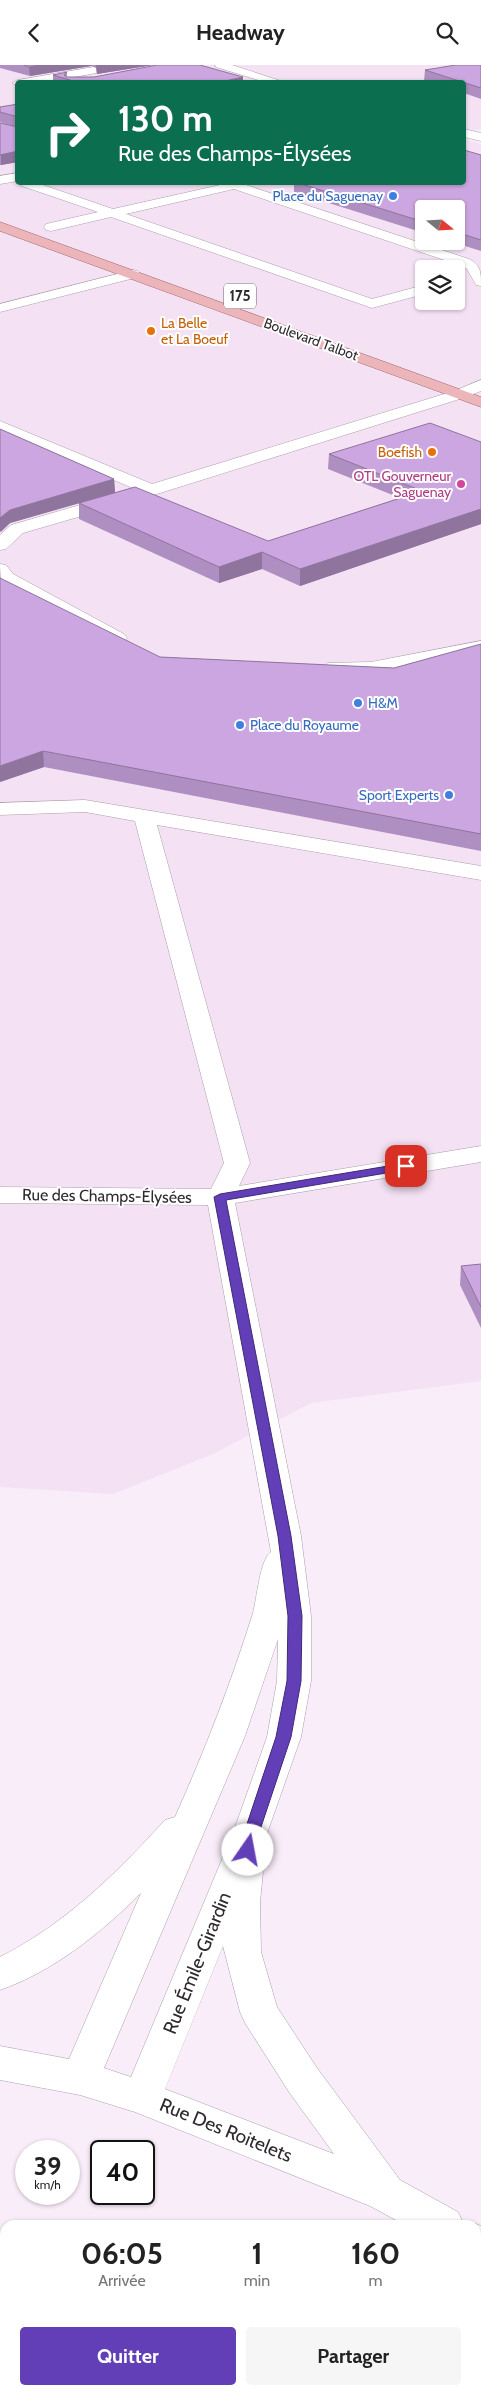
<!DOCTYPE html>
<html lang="fr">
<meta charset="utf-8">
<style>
body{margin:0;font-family:Cabin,sans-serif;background:#f6f6f6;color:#222;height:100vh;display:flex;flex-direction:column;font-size:19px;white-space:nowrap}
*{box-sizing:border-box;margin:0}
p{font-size:16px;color:#767676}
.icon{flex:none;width:28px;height:28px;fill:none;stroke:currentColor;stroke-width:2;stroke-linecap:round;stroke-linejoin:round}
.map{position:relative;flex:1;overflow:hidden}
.side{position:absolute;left:0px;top:2155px;width:481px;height:175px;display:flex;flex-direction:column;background:#fff;border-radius:15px 15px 0 0;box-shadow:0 1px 4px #0004}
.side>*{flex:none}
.guide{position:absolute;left:15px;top:15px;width:451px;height:105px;border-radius:5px;box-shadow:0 1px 4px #0004;background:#0b6e4f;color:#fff;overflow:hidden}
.needle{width:32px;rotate:108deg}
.controls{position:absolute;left:415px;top:135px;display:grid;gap:10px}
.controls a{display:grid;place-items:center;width:50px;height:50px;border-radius:5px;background:#fff;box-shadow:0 1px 4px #0004;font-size:25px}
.speed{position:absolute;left:15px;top:2075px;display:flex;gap:10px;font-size:25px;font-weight:700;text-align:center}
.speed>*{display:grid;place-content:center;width:65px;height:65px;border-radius:50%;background:#fff;box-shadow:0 1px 4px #0004;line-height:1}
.speed small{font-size:12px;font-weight:400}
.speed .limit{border:2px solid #111;border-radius:8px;background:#fff;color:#111}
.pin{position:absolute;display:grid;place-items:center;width:42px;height:42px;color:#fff;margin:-21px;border-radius:10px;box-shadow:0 2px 8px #0006}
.me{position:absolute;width:55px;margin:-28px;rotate:12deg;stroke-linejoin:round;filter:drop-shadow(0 0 4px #0008)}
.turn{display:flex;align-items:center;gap:18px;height:105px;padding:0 20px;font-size:22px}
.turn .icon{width:65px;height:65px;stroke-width:2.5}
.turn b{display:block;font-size:35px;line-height:42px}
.eta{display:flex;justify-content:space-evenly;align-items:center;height:85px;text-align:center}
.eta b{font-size:30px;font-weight:800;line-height:35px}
.cta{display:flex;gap:10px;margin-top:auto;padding:10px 20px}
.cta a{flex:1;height:58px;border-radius:5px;background:#633fb7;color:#fff;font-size:20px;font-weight:800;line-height:58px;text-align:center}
.cta a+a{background:#f6f6f6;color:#222}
header{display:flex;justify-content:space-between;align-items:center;height:65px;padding:0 20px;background:#fff;font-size:22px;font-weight:800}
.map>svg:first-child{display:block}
</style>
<header><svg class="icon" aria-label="back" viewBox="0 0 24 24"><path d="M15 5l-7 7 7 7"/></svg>Headway<svg class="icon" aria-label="search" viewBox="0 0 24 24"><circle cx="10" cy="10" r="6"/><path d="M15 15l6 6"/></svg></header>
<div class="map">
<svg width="481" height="2330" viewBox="0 0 481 2330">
<rect width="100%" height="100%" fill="#f9edf9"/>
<path fill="#f4e1f4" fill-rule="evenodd" d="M0 0H481V64L464 68V18H18V118H464V74L481 79V1316L311 1338 213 1389 113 1429 0 1422ZM424 144H456V176H424ZM424 204H456V236H424Z"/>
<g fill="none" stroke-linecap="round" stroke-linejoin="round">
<g stroke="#aa9faa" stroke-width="1">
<g id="minor">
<path d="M105 0H129L124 3 41 18H18V21L12 18 18 15Z"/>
<path d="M215 0H232L287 18H268L216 2Z"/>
<path d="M464 64 481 68V76L464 72Z"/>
<path d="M18 108V116L0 119V111Z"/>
<path d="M20 118H37L113 144 229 118H240L469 194C481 200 481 207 481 221L476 220 467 204 459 200 234 124 126 149 372 234 424 220V229L372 243 111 152 51 166 46 165 44 162 46 159 98 147 22 121Z"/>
<path d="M133 205 138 206 140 209 138 212 0 247V239Z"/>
<path d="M481 315V326L466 332 157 429 23 468 6 484 0 485V470L11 460 135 424 0 367V356L152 419 454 326Z"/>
<path d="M0 499 6 500 13 509 124 569 127 573 124 577H110L1 517Z"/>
<path d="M481 576V588C437 596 370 617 327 606L324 602 327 598 371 597Z"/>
<path d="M85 735 481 801V815L157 760 250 1098 239 1121 481 1081V1097L235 1138 301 1471 311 1551V1616L301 1672 257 1797 263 1807 260 1837 261 1887 277 1942 317 2003 400 2115 458 2147 464 2160H405L370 2141 135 2047 80 2030 0 2015V1981L69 1994 141 1828C101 1868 54 1906 0 1925V1892C65 1859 116 1809 165 1755L175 1752C205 1685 231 1618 253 1548 257 1533 260 1494 271 1487L208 1140 0 1138V1122L211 1124 224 1098 135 756 85 747 0 750V738ZM278 1574 277 1616 267 1672 233 1768 131 2012 104 2003 245 1671ZM223 1881 240 1947 245 1958 289 2027 334 2089 165 2024Z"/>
<path d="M476 2159 481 2161V2199L476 2197V2160H474Z"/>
</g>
</g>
<g stroke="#a0646b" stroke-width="1">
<path id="major" d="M0 157 481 332V342L0 166Z"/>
</g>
<use href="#minor" fill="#fff" fill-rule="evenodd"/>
<use href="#major" fill="#ebb5ba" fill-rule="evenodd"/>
</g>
<g fill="#af8fc1">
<path d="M0 0H153L97 9 96 3 91 1 30 11 0 3Z"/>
<path d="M481 0V34L464 28V18H429L424 16 425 5Z"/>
<path d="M67 7V12L243 18H53V10Z"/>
<path d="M18 39V97L1 100H0V58L13 61 0 57V42Z"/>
<path d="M481 90V186L449 176H456V144H424V168L294 127V118H464Z"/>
<path d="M0 364 114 414 115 427 268 476 400 433 328 404 329 389 481 377V459L300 521 262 504 219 518 79 454V438L10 458 1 467Z"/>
<path d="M481 579V786L44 702 0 717 160 592 394 603Z"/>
<path d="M481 1199V1263L460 1220 461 1201Z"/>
</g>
<g fill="#8f749d">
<path d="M39 0H91V1L30 11 29 2Z"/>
<path d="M96 0H153L97 9Z"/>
<path d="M243 12V18H216Z"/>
<path d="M18 86V97L1 100V90Z"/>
<path d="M114 414 115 428 10 458 0 467V453L10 445Z"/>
<path d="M481 444V459L300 521V504Z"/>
<path d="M262 487V504L219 518V502Z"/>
<path d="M43 686 44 702 0 717V701Z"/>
</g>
<g fill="#cca6e0" stroke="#8f749d">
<path d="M24 0H39L29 2Z"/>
<path d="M157 0H200L243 12 216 18H80L53 10 67 7 64 10 66 12H94Z"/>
<path d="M456 0H481V23L425 5Z"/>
<path d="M18 39V52L0 47V42Z"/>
<path d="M0 58 18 62V86L0 90Z"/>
<path d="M464 85 481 90V175L456 167V144H424V157L298 118H464Z"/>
<path d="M430 358 481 377V444L300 504 262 487 219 502 79 438 135 422 268 476 422 426 329 389Z"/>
<path d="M0 364 114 414 10 445 0 453Z"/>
<path d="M0 513 160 592 394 603 481 579V769L43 686 0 701Z"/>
<path d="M481 1199V1242L461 1201Z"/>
</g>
<path fill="#633fb7" stroke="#402977" d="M406 1098 410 1099V1104L226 1135 291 1471 302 1551 301 1616 291 1672 259 1768 254 1790 248 1791 243 1790 241 1785 244 1768 276 1672 287 1616 288 1551 278 1471 214 1132 220 1129Z"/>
<g fill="#3f7fe0" stroke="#fff" stroke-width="2">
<circle cx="393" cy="131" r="5"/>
<circle cx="358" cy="638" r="5"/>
<circle cx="240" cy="660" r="5"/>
<circle cx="449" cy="730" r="5"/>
</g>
<g fill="#e8710a" stroke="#fff" stroke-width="2">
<circle cx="151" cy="266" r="5"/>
<circle cx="432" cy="387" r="5"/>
</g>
<circle fill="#d1479c" stroke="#fff" stroke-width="2" cx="461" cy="419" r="5"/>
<g text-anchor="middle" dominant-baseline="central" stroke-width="4" stroke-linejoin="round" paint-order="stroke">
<g font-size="14" fill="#366cbe" stroke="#fff" text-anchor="end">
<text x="383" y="131">Place du Saguenay</text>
<text x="368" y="638" text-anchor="start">H&amp;M</text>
<text x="250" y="660" text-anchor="start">Place du Royaume</text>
<text x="439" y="730">Sport Experts</text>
</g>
<g font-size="14" fill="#c56008" stroke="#fff" text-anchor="start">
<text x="161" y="258">La Belle<tspan x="161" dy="16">et La Boeuf</tspan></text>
<text x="422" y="387" text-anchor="end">Boefish</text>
</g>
<g font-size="14" fill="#2f2a2f" stroke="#fff">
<text transform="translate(311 274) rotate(20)">Boulevard Talbot</text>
</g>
<g font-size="14" fill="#b23c85" stroke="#fff" text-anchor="end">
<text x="451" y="411">OTL Gouverneur<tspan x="451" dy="16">Saguenay</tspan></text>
</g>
<rect fill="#fff" stroke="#6d6a6d" stroke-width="1" x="224" y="218.5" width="32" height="25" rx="4"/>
<g font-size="15" font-weight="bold" fill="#2f2a2f">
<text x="240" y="231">175</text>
</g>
<g font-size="16" fill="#2f2a2f" stroke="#fff">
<text transform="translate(107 1131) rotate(1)">Rue des Champs-Élysées</text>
</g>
<g font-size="19" fill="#2f2a2f" stroke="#fff">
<text transform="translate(197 1898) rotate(-68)">Rue Émile-Girardin</text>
<text transform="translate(226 2065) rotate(22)">Rue Des Roitelets</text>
</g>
</g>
</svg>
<div class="controls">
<a><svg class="needle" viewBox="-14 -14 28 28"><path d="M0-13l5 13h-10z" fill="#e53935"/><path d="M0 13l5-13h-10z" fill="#767676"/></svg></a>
<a><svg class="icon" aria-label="layers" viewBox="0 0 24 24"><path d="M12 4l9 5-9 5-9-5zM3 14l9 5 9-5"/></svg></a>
</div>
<div class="speed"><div>39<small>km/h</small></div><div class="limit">40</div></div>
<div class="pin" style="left:406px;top:1101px;background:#d93025"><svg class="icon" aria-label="arrive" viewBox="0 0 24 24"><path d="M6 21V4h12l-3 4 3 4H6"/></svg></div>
<svg class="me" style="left:248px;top:1785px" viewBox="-20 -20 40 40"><circle r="19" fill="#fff"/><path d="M0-13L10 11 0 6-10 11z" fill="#633fb7"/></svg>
<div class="guide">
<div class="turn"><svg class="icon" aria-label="right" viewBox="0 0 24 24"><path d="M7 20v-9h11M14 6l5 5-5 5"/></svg><div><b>130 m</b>Rue des Champs-Élysées</div></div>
</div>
<section class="side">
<div class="eta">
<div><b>06:05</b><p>Arrivée</p></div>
<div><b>1</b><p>min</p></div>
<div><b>160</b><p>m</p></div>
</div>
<div class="cta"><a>Quitter</a><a>Partager</a></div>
</section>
</div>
